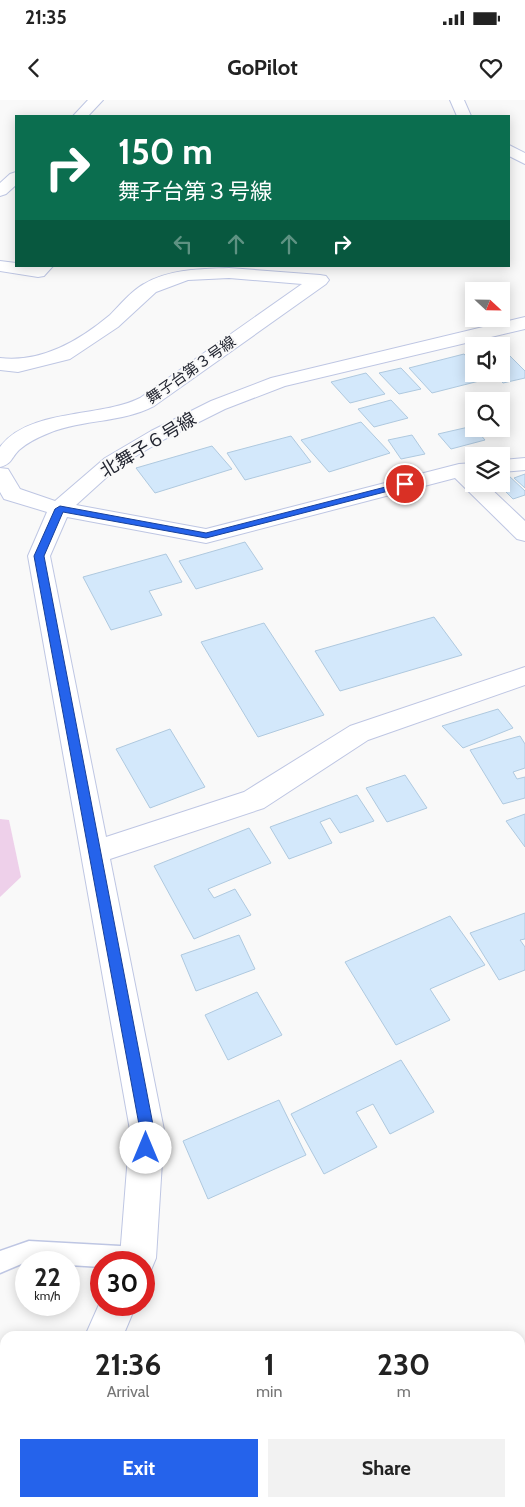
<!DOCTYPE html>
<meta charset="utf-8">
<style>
body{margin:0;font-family:Cabin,"Noto Sans JP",sans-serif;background:#f2f2f2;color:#222;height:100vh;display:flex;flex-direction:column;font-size:19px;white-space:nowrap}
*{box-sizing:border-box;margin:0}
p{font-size:16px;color:#767676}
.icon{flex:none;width:28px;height:28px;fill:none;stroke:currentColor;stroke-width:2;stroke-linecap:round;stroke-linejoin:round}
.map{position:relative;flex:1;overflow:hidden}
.side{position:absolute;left:0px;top:1231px;width:525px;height:176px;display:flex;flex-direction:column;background:#fff;border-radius:15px 15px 0 0;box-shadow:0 2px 12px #0003}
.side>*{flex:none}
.guide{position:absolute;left:15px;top:15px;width:495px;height:152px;border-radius:0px;box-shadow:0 2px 12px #0003;background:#0b6e4f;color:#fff;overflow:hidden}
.needle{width:32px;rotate:112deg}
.controls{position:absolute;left:465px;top:182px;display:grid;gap:10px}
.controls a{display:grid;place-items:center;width:45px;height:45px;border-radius:0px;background:#fff;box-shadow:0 2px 12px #0003;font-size:25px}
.speed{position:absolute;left:15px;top:1151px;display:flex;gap:10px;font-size:25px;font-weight:700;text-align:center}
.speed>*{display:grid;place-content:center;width:65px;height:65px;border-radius:50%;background:#fff;box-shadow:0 2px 12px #0003;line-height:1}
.speed small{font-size:12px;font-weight:400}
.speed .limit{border:8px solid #d22;background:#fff;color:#111}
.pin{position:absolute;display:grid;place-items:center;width:42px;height:42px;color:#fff;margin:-21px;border:2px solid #fff;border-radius:50%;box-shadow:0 1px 5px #0007}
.me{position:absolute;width:55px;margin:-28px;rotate:0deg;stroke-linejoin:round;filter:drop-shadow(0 0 4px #0008)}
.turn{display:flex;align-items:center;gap:18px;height:105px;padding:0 20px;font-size:22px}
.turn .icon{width:65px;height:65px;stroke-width:2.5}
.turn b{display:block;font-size:35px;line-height:42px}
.lanes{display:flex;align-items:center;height:48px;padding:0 20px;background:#0003;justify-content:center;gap:25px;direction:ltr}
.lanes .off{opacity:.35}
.eta{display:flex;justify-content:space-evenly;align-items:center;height:85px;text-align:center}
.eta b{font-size:30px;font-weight:800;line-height:35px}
.button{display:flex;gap:10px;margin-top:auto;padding:10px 20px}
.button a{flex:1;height:58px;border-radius:0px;background:#2563eb;color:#fff;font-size:20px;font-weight:800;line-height:58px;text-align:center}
.button a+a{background:#f2f2f2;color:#222}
.status{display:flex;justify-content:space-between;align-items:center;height:35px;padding:0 25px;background:#fff;direction:ltr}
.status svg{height:14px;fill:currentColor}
header{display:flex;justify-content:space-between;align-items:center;height:65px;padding:0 20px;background:#fff;font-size:22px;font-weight:800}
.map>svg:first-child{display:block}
</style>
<div class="status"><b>21:35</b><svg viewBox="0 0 49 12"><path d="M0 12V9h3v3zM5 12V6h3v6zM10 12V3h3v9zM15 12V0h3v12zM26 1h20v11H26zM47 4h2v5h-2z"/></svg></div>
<header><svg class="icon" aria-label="back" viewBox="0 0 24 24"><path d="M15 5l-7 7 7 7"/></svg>GoPilot<svg class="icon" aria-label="heart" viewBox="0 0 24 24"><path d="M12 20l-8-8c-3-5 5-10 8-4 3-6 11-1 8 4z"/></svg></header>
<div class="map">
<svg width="525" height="1407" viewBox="0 0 525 1407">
<rect width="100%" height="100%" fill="#f9f9f9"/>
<path fill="#eed0ea" d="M0 719 9 720 21 777 0 797Z"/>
<g fill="#d3e8fb" stroke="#afc9df">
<path d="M504 250 525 271V278L503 283 494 274H501V251Z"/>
<path d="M464 254 474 265V274H483L487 279 432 293 409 268Z"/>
<path d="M401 268 421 289 399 294 379 273Z"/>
<path d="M366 273 385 294 350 303 331 282Z"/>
<path d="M391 300 408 318 374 327 358 309Z"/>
<path d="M361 322 390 353 329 372 301 340Z"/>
<path d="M473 326 485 340 451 349 438 334Z"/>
<path d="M412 335 425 354 401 359 388 340Z"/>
<path d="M291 336 311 362 245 380 227 353Z"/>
<path d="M212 346 232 369 155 393 136 368Z"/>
<path d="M507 374 525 391V395L513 399 498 384H501V375Z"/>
<path d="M525 374V388L514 378Z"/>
<path d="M245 442 263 469 196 489 179 461Z"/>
<path d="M166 454 182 482 149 491 162 515 111 530 83 477Z"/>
<path d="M434 517 462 555 340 591 315 551Z"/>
<path d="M264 523 324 615 258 637 201 542Z"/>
<path d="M498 609 513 628 463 648 442 626Z"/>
<path d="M170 629 205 687 150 708 116 649Z"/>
<path d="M520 636 525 644V668L513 672 517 679 525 677V698L503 704 470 650Z"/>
<path d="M405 675 427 708 387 722 366 688Z"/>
<path d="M357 695 374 721 340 733 330 718 320 722 332 743 289 759 270 727Z"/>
<path d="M525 714V747L506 721Z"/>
<path d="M249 728 271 763 208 789 214 798 235 789 251 815 194 839 154 766Z"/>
<path d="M525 813V839L520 840 525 847V870L499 880 470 833Z"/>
<path d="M450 816 485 865 430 889 450 920 396 945 345 862Z"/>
<path d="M239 835 255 869 196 891 181 855Z"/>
<path d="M257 892 282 935 228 960 205 915Z"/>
<path d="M401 960 434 1012 390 1034 373 1004 356 1012 377 1047 324 1074 291 1014Z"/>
<path d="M279 1000 306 1055 208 1099 183 1041Z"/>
<path d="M520 1265H525V1325L520 1289Z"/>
</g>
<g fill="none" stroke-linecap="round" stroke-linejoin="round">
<g stroke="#bec6e3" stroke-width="3">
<path id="lane" d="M29 1141 138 1147 146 1150 149 1158 144 1166V1162H101V1167L69 1165V1162H26L0 1173V1151Z"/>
</g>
<g stroke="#bec6e3" stroke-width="2">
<g id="street">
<path d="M450 0H464L471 16H457Z"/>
<path d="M509 45 525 53V64L509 56Z"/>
<path d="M0 161 16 163V166H53L44 176 38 177 0 171Z"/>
<path d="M229 168 320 175 326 176 329 180 326 184 154 306C122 323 83 319 49 333 39 337 28 342 19 350 11 358 12 364 0 367V347C29 308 100 318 140 298L302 184 229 178 188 180 156 192 118 227 70 259 18 272 0 270V258C41 263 79 241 110 215 120 205 131 191 144 184 169 169 201 169 229 168Z"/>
<path d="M525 217V229L285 286 225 309 165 339 119 366 76 405 206 429 459 364 474 363V384H486L525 421V441L517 439 455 378 206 443 67 417 50 456 106 737 244 692 350 626 525 567V585L368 640 264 708 110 759 164 1030 156 1158 149 1175 144 1177V1162H118L120 1157 130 1030 28 456 47 412 4 399 0 392V368L8 369 20 389 55 401 105 358 151 331 211 301 271 278Z"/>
<path d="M525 358V370L501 372V360Z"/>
<path d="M101 1200V1205H136L123 1236H85Z"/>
<path d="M5 1358V1401L0 1403V1360Z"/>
</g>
</g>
<g stroke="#bec6e3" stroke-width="2">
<g id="secondary">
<path d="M88 0H103L88 16H73Z"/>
<path d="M16 72V85L6 94 0 96V83L10 74Z"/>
</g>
</g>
<use href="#lane" fill="#fff" fill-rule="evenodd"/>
<use href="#street" fill="#fff" fill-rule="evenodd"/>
<use href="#secondary" fill="#fff" fill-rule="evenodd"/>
</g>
<path fill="#2563eb" stroke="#184099" d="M405 382H408V386L206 438 63 412 44 456 154 1030 151 1053 146 1055 141 1053 139 1048 140 1030 34 456 55 409 60 406 206 433Z"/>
<g text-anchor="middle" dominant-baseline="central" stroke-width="4" stroke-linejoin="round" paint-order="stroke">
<g font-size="15" fill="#232631" stroke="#f9f9f9">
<text transform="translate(191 270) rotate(-35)">舞子台第３号線</text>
</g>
<g font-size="18" fill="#232631" stroke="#f9f9f9">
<text transform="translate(148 345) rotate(-31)">北舞子６号線</text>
</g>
</g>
</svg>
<div class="controls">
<a><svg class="needle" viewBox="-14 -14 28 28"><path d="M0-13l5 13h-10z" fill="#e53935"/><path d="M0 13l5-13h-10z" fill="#767676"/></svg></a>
<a><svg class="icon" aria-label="sound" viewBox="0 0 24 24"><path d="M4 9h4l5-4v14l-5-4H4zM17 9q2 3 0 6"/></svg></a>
<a><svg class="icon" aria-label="search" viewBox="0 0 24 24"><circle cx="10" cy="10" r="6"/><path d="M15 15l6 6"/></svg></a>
<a><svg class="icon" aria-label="layers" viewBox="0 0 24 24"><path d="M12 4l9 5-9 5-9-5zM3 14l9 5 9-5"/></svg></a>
</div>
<div class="speed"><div>22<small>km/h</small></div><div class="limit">30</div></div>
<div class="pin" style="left:405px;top:384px;background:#d93025"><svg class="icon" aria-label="arrive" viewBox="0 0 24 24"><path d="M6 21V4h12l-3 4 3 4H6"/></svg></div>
<svg class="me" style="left:146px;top:1048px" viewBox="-20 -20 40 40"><circle r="19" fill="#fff"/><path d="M0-13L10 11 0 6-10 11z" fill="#2563eb"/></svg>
<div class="guide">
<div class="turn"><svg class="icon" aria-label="right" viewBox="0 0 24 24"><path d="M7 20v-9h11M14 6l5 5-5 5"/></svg><div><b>150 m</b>舞子台第３号線</div></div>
<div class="lanes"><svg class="icon off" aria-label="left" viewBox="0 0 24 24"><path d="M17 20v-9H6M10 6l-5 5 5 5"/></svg><svg class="icon off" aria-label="ahead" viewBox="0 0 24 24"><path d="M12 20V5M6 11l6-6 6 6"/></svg><svg class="icon off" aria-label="ahead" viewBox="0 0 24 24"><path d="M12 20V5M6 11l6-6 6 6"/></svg><svg class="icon" aria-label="right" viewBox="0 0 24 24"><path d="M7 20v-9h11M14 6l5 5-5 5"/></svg></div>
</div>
<section class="side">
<div class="eta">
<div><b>21:36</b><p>Arrival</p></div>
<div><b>1</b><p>min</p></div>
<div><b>230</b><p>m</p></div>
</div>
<div class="button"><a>Exit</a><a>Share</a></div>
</section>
</div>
